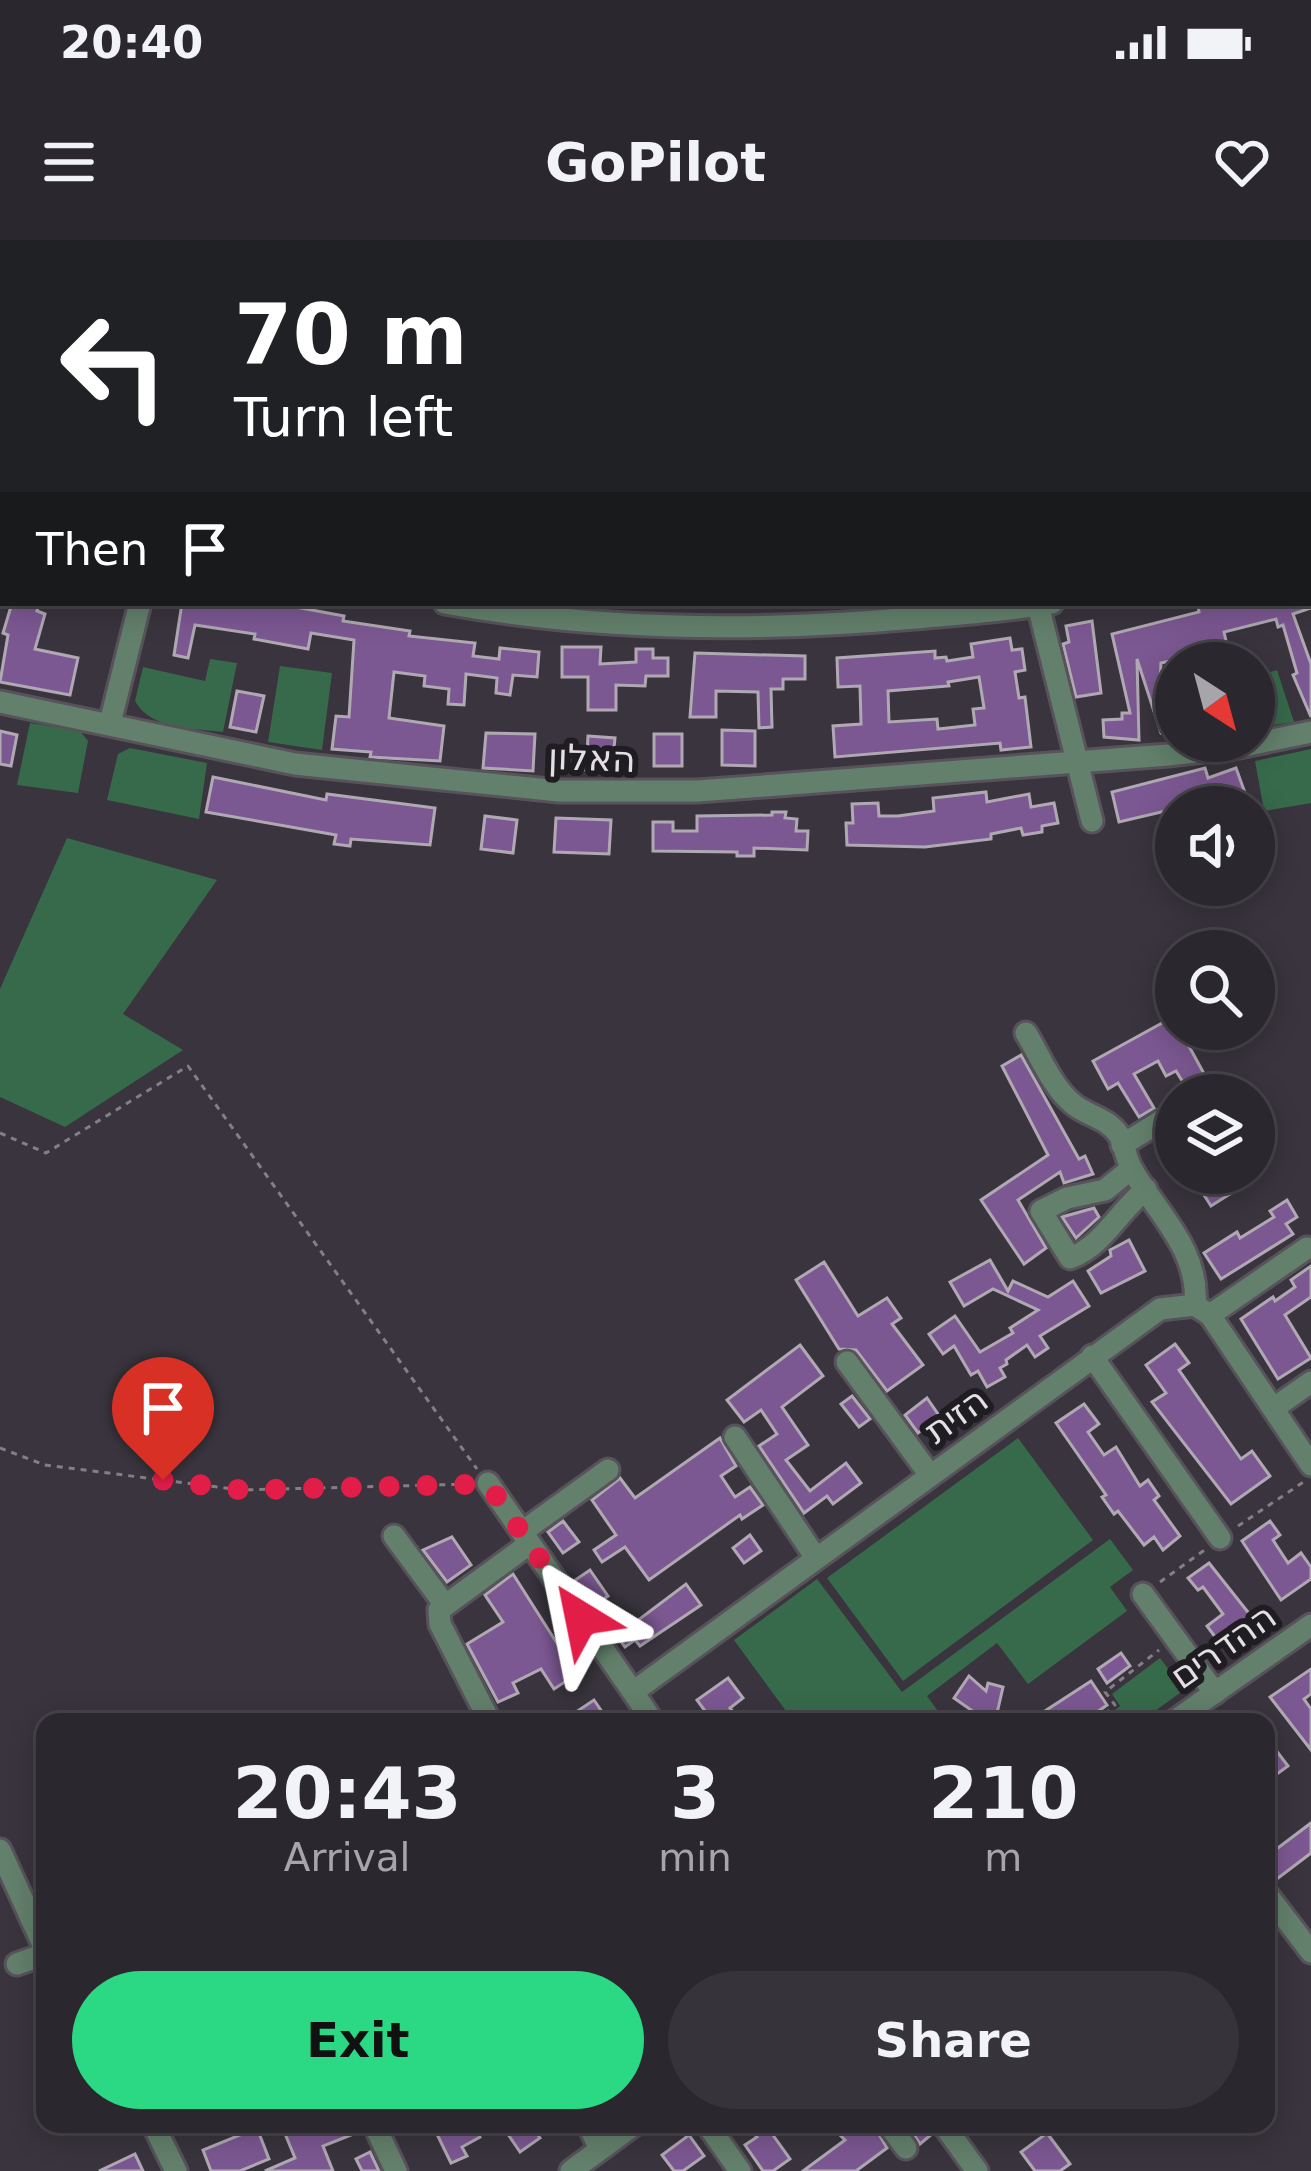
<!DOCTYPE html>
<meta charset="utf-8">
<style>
body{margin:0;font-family:"DejaVu Sans",Heebo,sans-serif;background:#37333a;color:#f1f3f6;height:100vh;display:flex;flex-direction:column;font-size:45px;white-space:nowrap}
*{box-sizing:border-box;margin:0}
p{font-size:39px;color:#a6a5aa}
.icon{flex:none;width:66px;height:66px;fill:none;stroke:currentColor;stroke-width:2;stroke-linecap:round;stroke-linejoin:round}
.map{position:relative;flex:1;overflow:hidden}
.side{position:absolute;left:36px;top:1473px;width:1239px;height:420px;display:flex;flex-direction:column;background:#2b272e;border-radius:24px;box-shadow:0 6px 30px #0003,0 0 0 3px #47444a}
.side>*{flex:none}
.guide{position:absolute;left:0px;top:0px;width:1311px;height:366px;box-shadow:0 6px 30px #0003,0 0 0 3px #47444a;background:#202124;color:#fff;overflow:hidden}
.needle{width:78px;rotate:144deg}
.tools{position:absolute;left:1155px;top:402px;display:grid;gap:24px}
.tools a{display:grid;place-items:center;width:120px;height:120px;border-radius:50%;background:#2b272e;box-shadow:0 6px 30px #0003,0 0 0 3px #47444a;font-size:60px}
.pin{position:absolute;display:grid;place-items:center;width:102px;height:102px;color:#fff;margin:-123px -51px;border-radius:50% 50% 50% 0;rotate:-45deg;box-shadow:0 0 12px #0007}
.pin .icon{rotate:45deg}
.me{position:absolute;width:132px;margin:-66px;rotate:325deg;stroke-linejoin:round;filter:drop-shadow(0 0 9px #0008)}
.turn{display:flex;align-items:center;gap:42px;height:252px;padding:0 36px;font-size:54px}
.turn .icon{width:156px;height:156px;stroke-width:2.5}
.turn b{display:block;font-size:84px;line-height:102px}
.then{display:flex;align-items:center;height:114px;padding:0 36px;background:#0003;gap:24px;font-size:45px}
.eta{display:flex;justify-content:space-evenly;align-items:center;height:204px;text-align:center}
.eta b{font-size:72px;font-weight:700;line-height:84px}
.button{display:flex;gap:24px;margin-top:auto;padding:24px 36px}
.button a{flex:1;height:138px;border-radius:72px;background:#2bd884;color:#111;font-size:48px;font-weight:700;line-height:138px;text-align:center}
.button a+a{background:#37333a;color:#f1f3f6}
.status{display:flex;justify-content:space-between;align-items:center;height:84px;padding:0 60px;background:#2b272e;direction:ltr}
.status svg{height:33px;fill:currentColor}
header{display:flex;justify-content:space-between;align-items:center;height:156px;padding:0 36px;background:#2b272e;font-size:54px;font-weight:700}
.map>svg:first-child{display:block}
</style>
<div class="status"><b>20:40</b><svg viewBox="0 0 49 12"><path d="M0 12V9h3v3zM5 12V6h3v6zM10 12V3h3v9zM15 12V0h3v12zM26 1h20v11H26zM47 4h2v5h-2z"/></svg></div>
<header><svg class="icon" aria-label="menu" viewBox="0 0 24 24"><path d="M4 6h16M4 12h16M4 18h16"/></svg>GoPilot<svg class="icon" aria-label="heart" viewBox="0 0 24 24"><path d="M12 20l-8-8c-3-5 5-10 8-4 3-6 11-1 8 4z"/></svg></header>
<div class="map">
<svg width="1311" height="1931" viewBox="0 0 1311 1931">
<rect width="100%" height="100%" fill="#39343d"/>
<g fill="#376a4b">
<path d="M210 419 237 423 223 492C193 488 151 490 135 461L143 427 205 441Z"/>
<path d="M280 426 332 433 322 510 268 502Z"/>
<path d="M1277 430 1294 482 1254 488V437Z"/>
<path d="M30 483 80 491 88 501 78 553 17 545Z"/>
<path d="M130 508 207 523 199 579 107 560 118 514Z"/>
<path d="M1311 509V563L1264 571 1255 521Z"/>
<path d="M67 598 217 640 123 774 183 810 65 887 0 857V749Z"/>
<path d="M1018 1198 1093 1300 903 1441 827 1338Z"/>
<path d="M1110 1299 1133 1330 1110 1347 1127 1371 1028 1444 997 1403 927 1456 946 1482H794L734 1400 817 1339 902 1452Z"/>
<path d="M1160 1418 1184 1450 1140 1482H1100L1120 1466 1112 1454Z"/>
</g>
<g fill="#7c5892" stroke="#b0a9b4" stroke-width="3" fill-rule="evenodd">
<path d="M12 363H39L37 371 45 374 35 409 78 418 70 455 0 442 8 395 3 393Z"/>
<path d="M182 363H274L344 376 343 381 410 391 409 396 475 403 473 416 499 419 500 408 539 412 537 437 513 435 510 455 496 453 497 438 466 434 464 465 448 464 449 449 424 446 425 436 394 432 389 478 444 486 440 521 370 517 371 512 332 509 336 476 349 477 354 400 311 393 308 409 254 399 255 394 195 385 188 418 174 415Z"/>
<path d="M1208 363H1311V368L1293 374 1311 424V477L1293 435 1297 433 1283 385 1278 387 1276 379 1224 392 1231 423H1215L1212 412 1161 423 1159 458 1176 459V488L1161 493 1137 419 1139 500 1104 497 1103 480 1122 479V473H1130L1112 394 1199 372 1198 366Z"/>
<path d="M1092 381 1101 453 1076 457 1063 404 1069 402 1066 386Z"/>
<path d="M1010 398 1012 410 1022 409 1025 430 1015 432 1019 458 1025 457 1031 507 1001 510 1000 503 835 517 833 486 861 484 860 446 838 447 837 418 935 411V418L946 417 947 421 973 417 971 404ZM979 437 984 468 973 469 975 485 938 489 937 479 889 482 888 451 949 446 948 442Z"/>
<path d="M562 407H601L600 424 636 422V409H653V418H668V436H646L645 446 616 445V470H588V437H562Z"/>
<path d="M695 413 805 416V439H783V449H771L772 487 759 488 758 452 716 451V477H690Z"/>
<path d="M237 451 264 456 256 492 230 487Z"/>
<path d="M722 490 755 491V526L722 525Z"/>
<path d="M0 491 17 495 11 526 0 524Z"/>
<path d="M486 493 535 494 533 531 483 528Z"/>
<rect x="654" y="494" width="28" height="32"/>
<path d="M588 496 615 498 612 532 586 530Z"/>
<path d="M1205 528 1208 538 1236 528 1249 564 1226 567 1224 561 1207 567 1191 565 1119 582 1112 552Z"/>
<path d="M213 537 326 560 327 554 435 568 430 605 351 599 350 606 334 604 336 595 206 572Z"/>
<path d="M986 552 987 562 1029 554 1031 567 1054 563 1058 583 1042 586V592L1023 595 1021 588 991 594V599L925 607 847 605 846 583H853L852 564 878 563 879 576H898L934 571 933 558Z"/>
<path d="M772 572H786L785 578 797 579 796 591H808L807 610 754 608V616H737V612L653 611V582H673V591H697V576L772 575Z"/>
<path d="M485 576 517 580 513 613 481 609Z"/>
<path d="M556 578 611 580 609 614 554 612Z"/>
<path d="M1173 777 1208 841 1189 852 1176 831 1166 836 1158 821 1134 834 1154 868 1139 877 1118 843 1108 849 1093 821Z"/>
<path d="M1021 815 1079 919 1085 916 1093 934 1064 943 1060 932 1018 960 1046 1008 1024 1024 981 960 1048 915 1002 826Z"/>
<path d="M1190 933H1236L1244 945 1211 966Z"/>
<path d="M1287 960 1297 977 1286 984 1293 994 1221 1039 1204 1013 1237 992 1240 998 1274 977 1270 971Z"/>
<path d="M1094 968 1099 977 1076 998 1062 977Z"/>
<path d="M1129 1000 1145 1031 1101 1053 1088 1031 1111 1016 1110 1010Z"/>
<path d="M990 1020 1008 1051 1013 1041 1048 1057 1073 1041 1089 1066 1040 1096 1048 1108 1035 1117 1027 1105 1006 1120 1007 1124 1000 1128 1005 1137 987 1147 978 1131 971 1135 954 1106 943 1114 929 1094 955 1076 980 1112 1013 1093 1010 1088 1038 1070 993 1049 964 1066 950 1042Z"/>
<path d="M824 1022 858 1076 887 1058 901 1078 892 1084 923 1125 887 1151 856 1110 839 1109 796 1040Z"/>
<path d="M1311 1026V1057L1285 1075 1311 1118 1278 1139 1241 1079 1273 1057 1275 1061 1295 1047 1291 1040Z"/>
<path d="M1175 1104 1189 1123 1179 1130 1241 1219 1252 1211 1270 1236 1231 1264 1152 1162 1166 1153 1146 1125Z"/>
<path d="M800 1105 823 1136 782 1167 808 1205 786 1220 810 1251 846 1223 861 1243 833 1264 827 1256 804 1273 759 1206 777 1194 761 1170 744 1182 727 1160Z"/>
<path d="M852 1156 870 1179 859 1187 841 1164Z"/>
<path d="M927 1158 940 1177 918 1193 905 1175Z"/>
<path d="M1084 1164 1099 1184 1088 1192 1104 1215 1116 1207 1140 1246 1148 1240 1159 1256 1154 1260 1180 1296 1163 1310 1154 1297 1144 1305 1118 1271 1114 1274 1102 1257 1106 1255 1056 1183Z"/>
<path d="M720 1198 736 1226 721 1236 735 1257 750 1247 763 1265 742 1279 740 1275 649 1340 625 1307 602 1322 594 1310 616 1295 592 1260 620 1238 635 1258Z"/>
<path d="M563 1281 579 1302 563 1313 548 1292Z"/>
<path d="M1270 1281 1280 1295 1273 1300 1288 1323 1301 1313 1311 1327V1339L1281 1360 1242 1301Z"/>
<path d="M750 1295 761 1311 744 1323 733 1308Z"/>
<path d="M452 1297 471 1325 447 1342 423 1310Z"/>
<path d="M1209 1323 1255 1381 1221 1405 1207 1386 1223 1374 1203 1347 1198 1350 1188 1338Z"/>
<path d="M590 1330 608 1356 592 1367 574 1341Z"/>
<path d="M513 1334 560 1408 564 1406 580 1432 554 1449 541 1429 513 1443 518 1453 498 1462 467 1404 503 1382 485 1355Z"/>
<path d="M686 1344 701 1365 640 1406 635 1400 625 1407 617 1396Z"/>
<path d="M1121 1413 1130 1426 1107 1443 1098 1429Z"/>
<path d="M1311 1429V1454L1304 1459 1311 1469V1510L1270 1457Z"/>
<path d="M969 1436 986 1451 988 1443 1003 1447 995 1482H971L974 1472 954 1458Z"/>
<path d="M728 1438 743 1458 730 1468 741 1482H713L697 1460Z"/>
<path d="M1091 1441 1107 1465 1083 1482H1053L1045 1471Z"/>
<path d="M594 1460 609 1482H561Z"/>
<path d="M1266 1497 1288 1526 1266 1542Z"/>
<path d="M1311 1583V1613L1277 1639 1266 1624V1617Z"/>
<path d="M281 1884H359L361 1891 323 1906 333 1931H265L295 1918Z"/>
<path d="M432 1884H474L480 1897 462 1907 467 1916 451 1923Z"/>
<path d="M501 1884H530L540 1898 520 1912Z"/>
<path d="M747 1884H765L790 1919 773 1931H763L745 1905 757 1897Z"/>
<path d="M856 1884H873L887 1908 856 1931H803L845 1900 841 1896Z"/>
<path d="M907 1884H928L932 1894 920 1904Z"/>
<path d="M257 1888 269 1919 240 1931H211L203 1910Z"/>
<path d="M1047 1893 1070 1924 1060 1931H1035L1021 1912Z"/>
<path d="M689 1895 704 1916 683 1931H674L662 1915Z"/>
<path d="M370 1912 379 1931H362L356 1919Z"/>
<path d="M135 1914 143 1931H99Z"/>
</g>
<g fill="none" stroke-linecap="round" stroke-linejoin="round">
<g stroke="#58535b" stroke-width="27">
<g id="minor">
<path d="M109 0 110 3"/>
<path d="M1285 0 1286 3"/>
<path d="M355 3 356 0"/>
<path d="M564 3 566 0"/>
<path d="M785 3 788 0"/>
<path d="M1308 167 1311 177"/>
<path d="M0 245 3 246"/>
<path d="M1308 301 1311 300"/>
<path d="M445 363C599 391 758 392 914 378 960 374 1007 371 1052 363"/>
<path d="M1038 365 1092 581"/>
<path d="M0 462 295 524 559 551H698L1168 515 1239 507 1311 492"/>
<path d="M110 483 140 363"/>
<path d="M1026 793C1040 816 1052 847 1073 864 1087 876 1107 877 1119 895 1125 906 1126 920 1133 931 1158 974 1200 1011 1195 1065"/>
<path d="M1122 905 1176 872"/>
<path d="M1131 929 1105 950 1067 958 1041 971 1070 1018C1103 1006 1118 972 1146 949"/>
<path d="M1210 1075 1307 1008"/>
<path d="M1092 1116 1220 1298"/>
<path d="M847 1122 930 1235"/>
<path d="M1274 1168 1311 1142"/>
<path d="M735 1197 816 1318"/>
<path d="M488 1243 633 1452"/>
<path d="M522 1292 608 1230"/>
<path d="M394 1296 445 1365"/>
<path d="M1143 1354 1215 1453"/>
<path d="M490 1482 440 1384 439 1370 529 1304"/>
<path d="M653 1482 633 1452 1160 1069 1195 1065 1210 1075 1311 1225"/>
<path d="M1173 1482 1311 1385"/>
<path d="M0 1610 45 1709"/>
<path d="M1266 1653 1311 1712"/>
<path d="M17 1724 45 1714"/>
<path d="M153 1884 176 1931"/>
<path d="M374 1884 396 1931"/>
<path d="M588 1884 600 1909"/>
<path d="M707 1884 740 1931"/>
<path d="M888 1884 906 1908"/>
<path d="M943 1884 977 1931"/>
<path d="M571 1931 635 1884"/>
</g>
</g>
<g stroke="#847f87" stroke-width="3" stroke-dasharray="6 6" stroke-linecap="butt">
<path d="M608 0 611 3"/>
<path d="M1149 0 1150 3"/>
<path d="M0 893 46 913 188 826 477 1229"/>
<path d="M0 1208 45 1225 241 1250 472 1244"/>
<path d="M1238 1286 1305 1241"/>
<path d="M1160 1342 1206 1309"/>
<path d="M1096 1482 1115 1465 1105 1452 1159 1410"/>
</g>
<use href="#minor" stroke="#63806c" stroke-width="21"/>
</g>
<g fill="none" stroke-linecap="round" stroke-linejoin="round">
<path stroke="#e11d48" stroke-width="21" stroke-dasharray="0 37.8" d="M163 1240 242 1250 488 1244 581 1378"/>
</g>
<g text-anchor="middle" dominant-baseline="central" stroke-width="12" stroke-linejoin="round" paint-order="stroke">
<g font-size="36" fill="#e3dfe5" stroke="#1f1d21">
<text transform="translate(592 518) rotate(2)">האלון</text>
<text transform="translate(956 1175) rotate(-36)">הזית</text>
<text transform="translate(1223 1406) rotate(-35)">ההדרים</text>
</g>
</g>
</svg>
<div class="tools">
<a><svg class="needle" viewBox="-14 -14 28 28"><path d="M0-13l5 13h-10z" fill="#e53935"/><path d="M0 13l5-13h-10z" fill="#a6a5aa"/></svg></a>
<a><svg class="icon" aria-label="sound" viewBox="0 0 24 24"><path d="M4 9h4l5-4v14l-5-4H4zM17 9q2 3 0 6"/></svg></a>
<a><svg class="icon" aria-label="search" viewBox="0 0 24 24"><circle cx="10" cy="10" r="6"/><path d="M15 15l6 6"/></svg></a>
<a><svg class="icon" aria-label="layers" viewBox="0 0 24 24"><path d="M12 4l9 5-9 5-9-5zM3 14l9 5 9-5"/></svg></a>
</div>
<div class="pin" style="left:163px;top:1240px;background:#d93025"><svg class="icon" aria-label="arrive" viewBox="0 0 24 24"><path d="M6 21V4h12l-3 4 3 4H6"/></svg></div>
<svg class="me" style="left:581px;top:1378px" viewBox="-20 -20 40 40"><path d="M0-17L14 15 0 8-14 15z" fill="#e11d48" stroke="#fff" stroke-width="4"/></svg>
<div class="guide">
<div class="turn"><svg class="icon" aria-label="left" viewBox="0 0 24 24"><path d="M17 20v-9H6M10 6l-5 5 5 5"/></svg><div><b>70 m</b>Turn left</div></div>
<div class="then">Then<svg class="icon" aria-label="arrive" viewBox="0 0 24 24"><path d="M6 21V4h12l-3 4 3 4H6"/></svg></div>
</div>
<section class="side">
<div class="eta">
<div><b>20:43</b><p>Arrival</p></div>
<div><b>3</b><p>min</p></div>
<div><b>210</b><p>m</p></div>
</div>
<div class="button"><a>Exit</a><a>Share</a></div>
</section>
</div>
